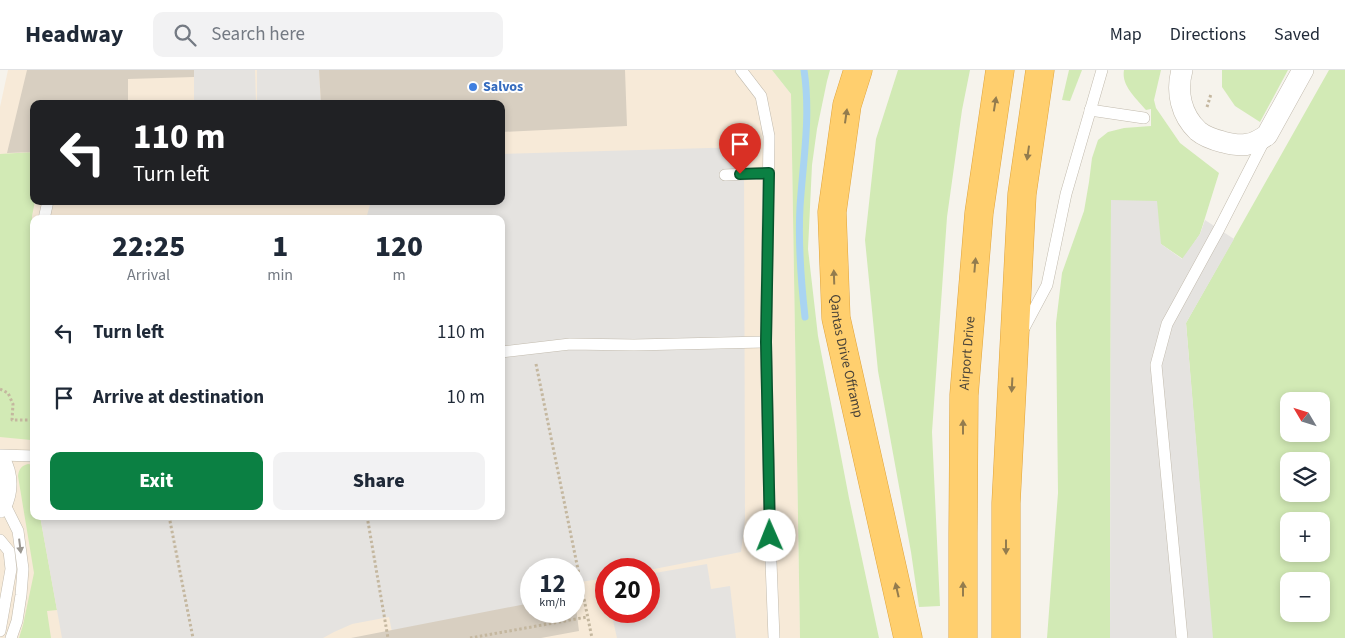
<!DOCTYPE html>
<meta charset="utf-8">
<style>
body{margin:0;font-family:"Source Sans 3",sans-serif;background:#f2f2f3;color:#1f2937;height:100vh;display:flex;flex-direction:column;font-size:19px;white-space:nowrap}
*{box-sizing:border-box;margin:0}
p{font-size:16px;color:#747a83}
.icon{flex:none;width:28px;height:28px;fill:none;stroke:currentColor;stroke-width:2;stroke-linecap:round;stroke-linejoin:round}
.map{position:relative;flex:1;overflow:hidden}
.side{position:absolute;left:30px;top:145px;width:475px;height:305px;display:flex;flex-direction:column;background:#fff;border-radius:10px;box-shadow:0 2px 8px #0003}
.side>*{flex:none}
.banner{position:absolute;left:30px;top:30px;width:475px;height:105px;border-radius:10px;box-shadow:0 2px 8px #0003;background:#202124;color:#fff;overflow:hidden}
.needle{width:32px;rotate:308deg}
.controls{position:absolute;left:1280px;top:322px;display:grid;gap:10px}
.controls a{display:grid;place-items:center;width:50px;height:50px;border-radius:10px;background:#fff;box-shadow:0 2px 8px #0003;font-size:25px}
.speed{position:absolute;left:520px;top:488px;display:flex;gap:10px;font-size:25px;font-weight:700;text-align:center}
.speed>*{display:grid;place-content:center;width:65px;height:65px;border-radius:50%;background:#fff;box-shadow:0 2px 8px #0003;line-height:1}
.speed small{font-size:12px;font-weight:400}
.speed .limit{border:8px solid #d22;background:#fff;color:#111}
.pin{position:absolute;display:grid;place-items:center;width:42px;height:42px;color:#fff;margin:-51px -21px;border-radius:50% 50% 50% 0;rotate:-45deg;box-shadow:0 0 5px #0007}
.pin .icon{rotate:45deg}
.me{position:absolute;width:55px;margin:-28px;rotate:359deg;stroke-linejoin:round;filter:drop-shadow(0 0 4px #0008)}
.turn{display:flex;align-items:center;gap:18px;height:105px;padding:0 20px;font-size:22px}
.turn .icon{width:65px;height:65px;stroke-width:2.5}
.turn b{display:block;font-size:35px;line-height:42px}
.eta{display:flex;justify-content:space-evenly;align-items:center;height:85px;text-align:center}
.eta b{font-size:30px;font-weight:800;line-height:35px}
.button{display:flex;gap:10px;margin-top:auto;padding:10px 20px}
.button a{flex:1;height:58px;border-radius:10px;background:#0b8043;color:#fff;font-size:20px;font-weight:800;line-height:58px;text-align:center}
.button a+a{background:#f2f2f3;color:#1f2937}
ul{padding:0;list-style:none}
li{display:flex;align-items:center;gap:15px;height:65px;padding:0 20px}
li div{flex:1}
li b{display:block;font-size:19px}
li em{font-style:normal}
header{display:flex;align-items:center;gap:30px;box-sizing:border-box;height:70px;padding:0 25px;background:#fff;border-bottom:1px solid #e0e1e3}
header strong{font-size:24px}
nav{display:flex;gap:28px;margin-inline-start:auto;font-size:18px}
.search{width:350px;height:45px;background:#f2f2f3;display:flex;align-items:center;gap:12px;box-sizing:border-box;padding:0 18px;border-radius:10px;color:#747a83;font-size:19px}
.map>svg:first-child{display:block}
</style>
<header>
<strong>Headway</strong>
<div class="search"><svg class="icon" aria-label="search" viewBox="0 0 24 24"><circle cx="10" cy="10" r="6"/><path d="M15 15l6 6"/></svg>Search here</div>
<nav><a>Map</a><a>Directions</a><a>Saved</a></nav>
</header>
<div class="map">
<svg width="1345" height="568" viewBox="0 0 1345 568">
<rect width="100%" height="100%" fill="#f6f3ec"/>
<path fill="#f7ead8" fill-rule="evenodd" d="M8 0H772L791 24 800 568H0V37ZM34 34H501V131H34ZM34 149H501V446H34ZM531 499H574V541H531ZM606 499H649V541H606Z"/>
<g fill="#d2eab5" fill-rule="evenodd">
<path d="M772 0H830L827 11 817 59 812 95 808 179 818 266 849 428 879 568H800L791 24Z"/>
<path d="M898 0H970L962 40 947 147 932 362 940 536 919 537 911 482 878 301 865 170 876 69Z"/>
<path d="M1069 0H1082L1070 31 1062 30Z"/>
<path d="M1124 0H1161L1154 30 1156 38 1180 73 1219 103 1200 164 1183 189 1161 174 1111 130 1110 568H1047L1058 423 1056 253 1062 203 1084 141 1089 112 1092 88 1098 70 1108 62 1124 58 1151 56V39L1146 40C1137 29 1121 16 1124 0Z"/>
<path d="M1222 0H1288L1260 52 1235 36 1222 17Z"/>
<path d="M1329 0H1345V568H1212L1186 253ZM1289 331H1321V364H1289ZM1289 391H1321V424H1289ZM1289 451H1321V484H1289ZM1289 511H1321V544H1289Z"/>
<path d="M34 82V131H35L32 146 34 190V368L31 370 0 367V84Z"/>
<path d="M28 394 34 395V405H33L34 412V446H40L57 540 47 541 51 568H19L23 555 34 503 18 406C19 399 21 396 28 394Z"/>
</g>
<g fill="#e5e3e0">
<path d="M194 0H255L256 34H194Z"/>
<path d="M257 0H319L321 34H257Z"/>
<path d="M744 77 745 449 741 482 649 500 606 499V508L574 513V499H531V541L393 567 389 547 352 554 334 562 323 568H62L40 446H501V149H366L371 131H501V84Z"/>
<path d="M1111 130 1157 131 1161 174 1182 189 1200 164 1205 150 1234 169 1186 253 1213 568H1110Z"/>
<path d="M707 494 711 519 730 516 736 568H617L613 550 632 545V541H649V504Z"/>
</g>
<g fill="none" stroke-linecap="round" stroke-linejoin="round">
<path stroke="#a9d4f2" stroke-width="7" d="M804 0C811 47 803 90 800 137 798 173 801 211 805 247"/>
</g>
<g fill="#d8cfc1">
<path d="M27 0H194V7L128 9V34H34V82L7 83Z"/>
<path d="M319 0H625L627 56 501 62V34H321Z"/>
<path d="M574 530H575L579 561 541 568H351L531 533V541H574Z"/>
</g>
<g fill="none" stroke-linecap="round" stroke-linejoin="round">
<g stroke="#c2bbae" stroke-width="12">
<g id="lane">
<path d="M741 0 761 26 769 66 766 272 770 466 774 568"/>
<path d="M1090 40 1144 48"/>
<path d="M725 105 769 103"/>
<path d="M44 149 48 131"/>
<path d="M1023 260 1047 215 1066 124 1102 0"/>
<path d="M501 282 570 274 634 275 766 272"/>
<path d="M0 385 34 386"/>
<path d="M3 431 18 461 23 499 21 525 17 551 11 568"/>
<path d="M0 470 9 481 11 499 0 561"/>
<path d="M1182 568 1156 295 1167 254 1219 159 1265 69"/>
</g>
</g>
<g stroke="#c2bbae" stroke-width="22">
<g id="street">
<path d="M1182 0C1176 22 1181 45 1198 61 1204 66 1215 70 1223 72 1241 77 1252 76 1267 65L1303 0"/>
<path d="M0 391C8 405 8 423 0 437"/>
</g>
</g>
<g stroke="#e0a43c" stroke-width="29">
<g id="highway">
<path id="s1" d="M858 0 847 35 832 142 836 248 908 568"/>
<path id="s2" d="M963 568V464L964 325 979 143 1000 0"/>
<path d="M1006 568V433L1022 124 1040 0"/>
</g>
</g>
<g stroke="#c4b79f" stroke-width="3" stroke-dasharray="2.5 2.5" stroke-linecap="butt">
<path d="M1207 37 1211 24"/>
<path d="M536 294 592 568"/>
<path d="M0 319 8 323 13 334 12 350H34"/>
<path d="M169 446 193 568"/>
<path d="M367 446 388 568"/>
<path d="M470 568 587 547"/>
</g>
<use href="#lane" stroke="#fff" stroke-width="11"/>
<use href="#street" stroke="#fff" stroke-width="21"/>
<use href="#highway" stroke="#ffcf6e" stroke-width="28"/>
</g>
<defs><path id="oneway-solid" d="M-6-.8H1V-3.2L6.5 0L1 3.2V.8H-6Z" transform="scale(1.25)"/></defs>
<g fill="#937c4e">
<use href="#oneway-solid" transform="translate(995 34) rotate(-81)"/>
<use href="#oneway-solid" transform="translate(846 46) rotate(-82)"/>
<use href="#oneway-solid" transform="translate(1028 83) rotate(98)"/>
<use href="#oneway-solid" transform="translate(975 195) rotate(-85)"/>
<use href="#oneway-solid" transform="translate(834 207) rotate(-92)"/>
<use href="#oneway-solid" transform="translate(1012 315) rotate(93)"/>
<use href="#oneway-solid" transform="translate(963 357) rotate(-90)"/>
<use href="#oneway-solid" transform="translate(1006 477) rotate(90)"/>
<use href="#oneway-solid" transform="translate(963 519) rotate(-90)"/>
<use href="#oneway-solid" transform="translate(897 520) rotate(-103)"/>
</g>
<use fill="#9c9892" href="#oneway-solid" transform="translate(20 476) rotate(83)"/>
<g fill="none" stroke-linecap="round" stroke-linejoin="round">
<g stroke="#07532c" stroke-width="12">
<path id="route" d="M740 104 769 103 766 272 770 466"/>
</g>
<use href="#route" stroke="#0b8043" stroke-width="9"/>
</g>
<circle fill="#3f7fe0" stroke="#fff" stroke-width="2" cx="473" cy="17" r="5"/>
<g text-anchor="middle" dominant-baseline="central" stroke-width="4" stroke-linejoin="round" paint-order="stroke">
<g font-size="14" font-weight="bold" fill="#366cbe" stroke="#fff" text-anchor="start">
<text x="483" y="17">Salvos</text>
</g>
<g font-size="14" fill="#4b4439" stroke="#fff">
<text stroke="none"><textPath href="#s2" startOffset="285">Airport Drive</textPath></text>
<text stroke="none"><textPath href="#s1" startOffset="290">Qantas Drive Offramp</textPath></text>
</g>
</g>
</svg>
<div class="controls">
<a><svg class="needle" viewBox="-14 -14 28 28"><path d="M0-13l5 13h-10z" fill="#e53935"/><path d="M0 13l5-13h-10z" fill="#747a83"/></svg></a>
<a><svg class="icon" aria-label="layers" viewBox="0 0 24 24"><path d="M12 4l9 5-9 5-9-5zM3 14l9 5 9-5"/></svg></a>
<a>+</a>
<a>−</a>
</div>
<div class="speed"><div>12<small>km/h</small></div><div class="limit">20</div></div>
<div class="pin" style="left:740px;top:104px;background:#d93025"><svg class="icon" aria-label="arrive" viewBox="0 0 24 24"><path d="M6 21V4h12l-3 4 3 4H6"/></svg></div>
<svg class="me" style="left:770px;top:466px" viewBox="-20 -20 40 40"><circle r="19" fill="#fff"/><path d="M0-13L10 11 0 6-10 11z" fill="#0b8043"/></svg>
<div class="banner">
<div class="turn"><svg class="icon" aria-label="left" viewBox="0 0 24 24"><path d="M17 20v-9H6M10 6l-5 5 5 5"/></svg><div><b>110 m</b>Turn left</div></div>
</div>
<section class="side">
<div class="eta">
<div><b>22:25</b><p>Arrival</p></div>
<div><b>1</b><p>min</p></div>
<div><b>120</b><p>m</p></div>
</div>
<ul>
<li><svg class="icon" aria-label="left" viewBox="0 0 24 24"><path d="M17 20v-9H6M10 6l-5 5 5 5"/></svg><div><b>Turn left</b></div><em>110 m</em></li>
<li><svg class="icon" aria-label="arrive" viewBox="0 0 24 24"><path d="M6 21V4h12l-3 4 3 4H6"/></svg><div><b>Arrive at destination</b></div><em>10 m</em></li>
</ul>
<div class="button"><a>Exit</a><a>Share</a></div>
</section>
</div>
